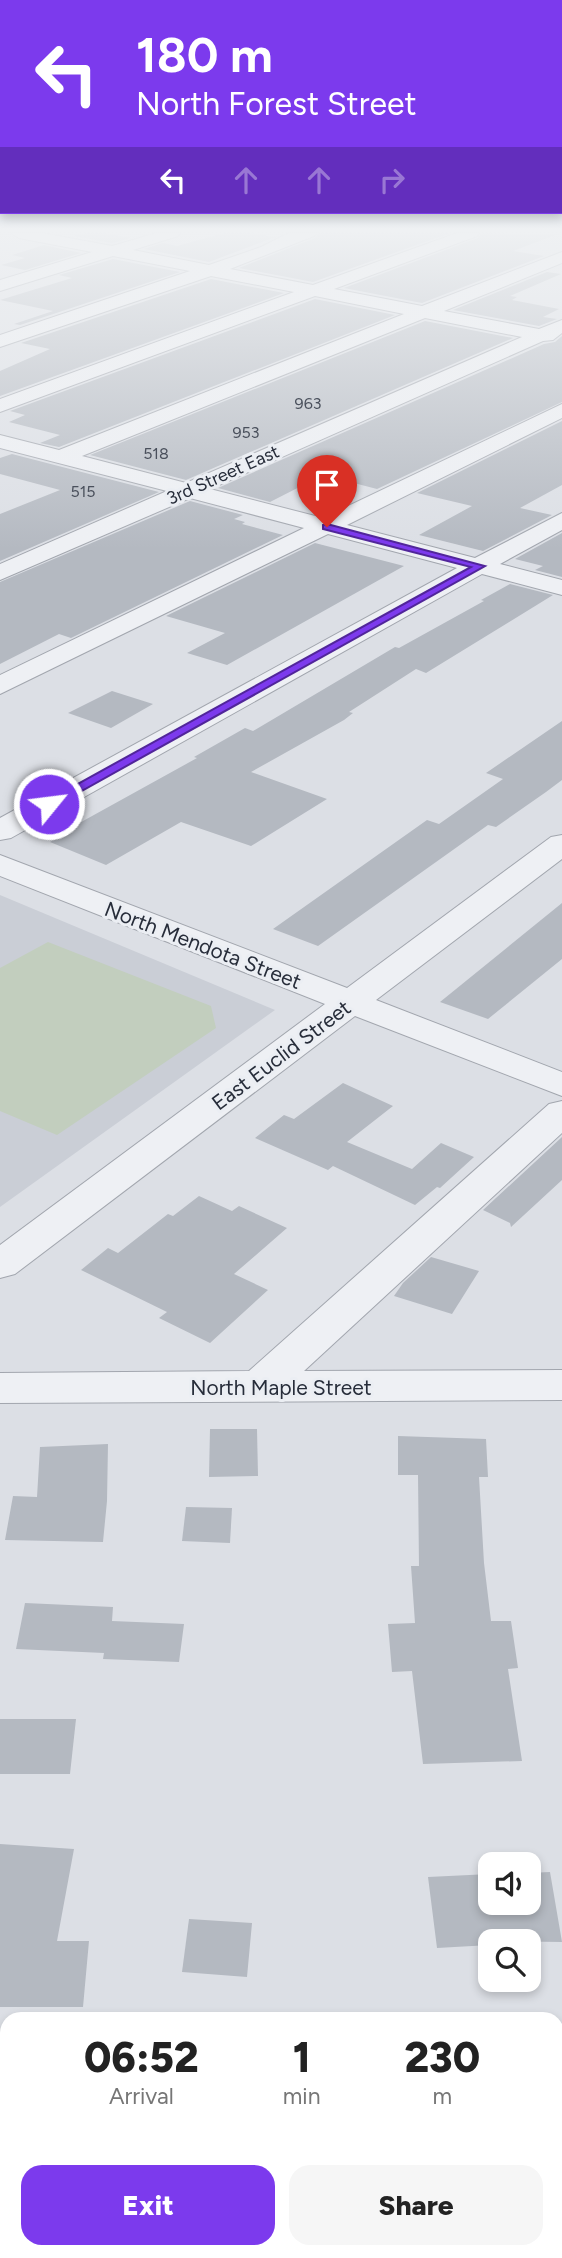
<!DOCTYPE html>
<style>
body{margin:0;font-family:Figtree,sans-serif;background:#f6f6f6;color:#222;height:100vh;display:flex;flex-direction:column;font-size:26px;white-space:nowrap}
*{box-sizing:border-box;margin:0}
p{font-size:23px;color:#767676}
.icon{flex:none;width:38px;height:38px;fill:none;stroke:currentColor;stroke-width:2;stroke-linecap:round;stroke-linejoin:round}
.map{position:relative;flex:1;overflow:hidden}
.details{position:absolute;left:0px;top:2012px;width:564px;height:247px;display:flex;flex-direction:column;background:#fff;border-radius:21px 21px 0 0;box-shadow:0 4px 10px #0003}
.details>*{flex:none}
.top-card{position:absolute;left:0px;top:0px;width:564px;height:214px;box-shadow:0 4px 10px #0003;background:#7c3aed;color:#fff;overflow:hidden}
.controls{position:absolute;left:478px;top:1852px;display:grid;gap:14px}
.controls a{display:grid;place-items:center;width:63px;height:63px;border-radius:14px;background:#fff;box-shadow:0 4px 10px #0003;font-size:35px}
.pin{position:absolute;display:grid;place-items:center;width:60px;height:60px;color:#fff;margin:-72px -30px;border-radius:50% 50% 50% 0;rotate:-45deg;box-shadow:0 0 7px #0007}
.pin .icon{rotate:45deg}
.me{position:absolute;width:77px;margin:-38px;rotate:61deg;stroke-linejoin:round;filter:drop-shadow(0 0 5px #0008)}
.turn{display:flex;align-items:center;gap:24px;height:147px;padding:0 21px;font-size:32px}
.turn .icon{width:91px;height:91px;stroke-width:2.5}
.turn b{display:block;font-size:49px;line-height:60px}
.lanes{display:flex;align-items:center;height:66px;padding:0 21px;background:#0003;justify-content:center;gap:35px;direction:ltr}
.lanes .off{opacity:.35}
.eta{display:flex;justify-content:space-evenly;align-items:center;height:119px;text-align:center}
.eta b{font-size:42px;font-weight:800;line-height:49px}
.cta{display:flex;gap:14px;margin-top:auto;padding:14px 21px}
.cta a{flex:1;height:80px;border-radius:21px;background:#7c3aed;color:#fff;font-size:28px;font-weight:800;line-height:80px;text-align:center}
.cta a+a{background:#f6f6f6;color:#222}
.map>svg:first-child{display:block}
</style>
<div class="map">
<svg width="562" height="2258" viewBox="0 0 562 2258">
<rect width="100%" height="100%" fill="#dcdfe5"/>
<path fill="#caced6" d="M0 895 275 1010 0 1207Z"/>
<path fill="#c2cebe" d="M48 942 211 1006 216 1028 57 1135 0 1111V968Z"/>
<g fill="#b4b9c1">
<path d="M85 233H104L131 238 112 243 74 236Z"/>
<path d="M224 233H250L275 237 209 262 144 249 163 243 177 246Z"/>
<path d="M319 233H450L313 282 239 268 315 238Z"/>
<path d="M482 233 555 235 513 251 544 256 422 303 344 288 478 238Z"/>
<path d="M44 245 81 253 25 270 1 265 25 258 12 255Z"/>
<path d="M113 259 180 272 20 325 14 324 53 311 0 300 72 278 59 275Z"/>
<path d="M547 272 561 274 510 296 517 297 512 300 559 309 543 317 557 319 539 326 453 310Z"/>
<path d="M211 279 284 293 0 396V371L50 349 21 343Z"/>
<path d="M315 299 395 315 59 447 40 443 60 435 9 422 25 415 10 411Z"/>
<path d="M425 321 513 338 186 480 90 455Z"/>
<path d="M562 336V402L377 489 323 475 270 502 218 488 544 344 555 342Z"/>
<path d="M562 421V485L520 508 552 515 483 551 419 535 472 506 417 493Z"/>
<path d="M12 454 159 492 0 561V514L60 490 0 474V458Z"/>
<path d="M190 501 243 515 234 519 245 522 242 524 283 535 71 638 59 634 0 664V582Z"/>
<path d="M562 533V577L535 570 543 566 515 559Z"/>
<path d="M315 543 404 566 227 665 187 653 225 633 166 616Z"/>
<path d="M510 584 553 595 426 673 416 669 349 712 353 713 344 720 251 772 327 799 251 846 181 822 106 865 50 842 77 827 74 826 197 758 194 757 245 728 253 731 395 647 399 648 484 601 481 600Z"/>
<path d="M112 691 153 704 111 728 68 713Z"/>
<path d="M562 721V780L546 792 496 827 488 825 318 946 273 929 427 820 439 824 503 779 486 773Z"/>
<path d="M562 903V959L488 1019 440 1002Z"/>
<path d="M343 1083 393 1106 347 1142 412 1169 441 1143 474 1157 440 1188 437 1187 415 1205 333 1166 328 1170 255 1138 284 1115 294 1119Z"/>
<path d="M562 1137V1180L511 1227 510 1223 483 1210Z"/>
<path d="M199 1196 232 1211 239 1206 287 1228 234 1274 268 1290 210 1343 159 1318 167 1312 81 1270 108 1248 118 1253 168 1214 173 1216Z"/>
<path d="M431 1257 479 1271 452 1314 394 1296 403 1283Z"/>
<path d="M210 1429H257L258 1476 209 1477Z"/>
<path d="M398 1436 486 1439 488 1477H479L484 1563 491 1621H511L518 1668 508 1669 522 1761 423 1764 412 1671 392 1672 388 1624 415 1623 411 1566H419L418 1475H398Z"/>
<path d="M108 1444 107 1501 103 1542 5 1540 13 1496 37 1497 40 1447Z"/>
<path d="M186 1507 232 1508 230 1543 182 1541Z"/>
<path d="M25 1603 113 1607 112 1621 184 1624 179 1662 103 1659 104 1653 16 1649Z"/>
<path d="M0 1719H76L70 1774H0Z"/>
<path d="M0 1844 74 1849 57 1941H89L83 2007H0Z"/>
<path d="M550 1872 562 1942 490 1941V1945L437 1948 428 1877 490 1874V1902H528V1873Z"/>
<path d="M189 1919 252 1923 247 1977 182 1972Z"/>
</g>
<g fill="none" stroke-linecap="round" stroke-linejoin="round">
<g stroke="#a2a6ae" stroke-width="2">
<g id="minor">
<path d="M11 233H42L112 246 157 233H180L178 236 133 250 209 265 261 247 289 233H316L314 236 230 269 313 285 457 233H479L477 236 334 289 422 306 562 252V263L444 311 539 329 562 320V333L553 340 543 341 210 489 323 518 562 404V418L347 525 475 558 562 513V530L500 564 562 580V595L482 574 11 838 0 840V818L457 568 328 534 0 694V675L304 528 190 498 0 580V564L167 491 0 448V435L59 450 404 314 315 296 0 412V399L294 292 211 276 0 347V335L190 271 113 256 0 291V280L92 252 19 238ZM425 318 522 337 186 483 82 456Z"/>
<path d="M562 835V859L376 1000 562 1072V1096L355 1016 15 1274 0 1278V1245L325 1004 0 876V855L347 988 551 837Z"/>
<path d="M562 1101V1133L304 1371 562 1370V1400L0 1403V1373L249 1371 549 1104Z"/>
</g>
</g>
<use href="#minor" fill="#eef0f4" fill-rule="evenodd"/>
</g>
<linearGradient id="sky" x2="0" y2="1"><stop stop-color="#88b1d9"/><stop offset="0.42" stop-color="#eff1f3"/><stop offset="1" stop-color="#eff1f3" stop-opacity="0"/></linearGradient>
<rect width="562" height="549" fill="url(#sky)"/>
<path fill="#7c3aed" stroke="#51269a" stroke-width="2" d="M327 524 485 566 53 807H45V802L471 567 323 529V525Z"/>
<g text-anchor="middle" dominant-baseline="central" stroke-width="6" stroke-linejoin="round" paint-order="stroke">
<g font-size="16" fill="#4a505c">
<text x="308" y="403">963</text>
<text x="246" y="432">953</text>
<text x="156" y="453">518</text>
<text x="83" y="491">515</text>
</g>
<g font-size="18" fill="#272d3a" stroke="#ebeef3">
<text transform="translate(223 475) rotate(-24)">3rd Street East</text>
</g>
<g font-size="21" fill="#272d3a" stroke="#ebeef3">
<text transform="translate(203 945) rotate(21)">North Mendota Street</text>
<text transform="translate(281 1055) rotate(-37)">East Euclid Street</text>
<text x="281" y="1387">North Maple Street</text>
</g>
</g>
</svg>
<div class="controls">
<a><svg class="icon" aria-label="sound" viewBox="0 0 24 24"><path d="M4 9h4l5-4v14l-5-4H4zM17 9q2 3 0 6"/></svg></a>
<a><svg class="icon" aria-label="search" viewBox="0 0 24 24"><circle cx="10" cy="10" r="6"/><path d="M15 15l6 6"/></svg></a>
</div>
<div class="pin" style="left:327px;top:527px;background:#d93025"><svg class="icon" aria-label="arrive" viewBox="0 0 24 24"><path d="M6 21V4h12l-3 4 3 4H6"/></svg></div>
<svg class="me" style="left:49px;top:804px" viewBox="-20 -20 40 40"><circle r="17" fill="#7c3aed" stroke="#fff" stroke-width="3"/><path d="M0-11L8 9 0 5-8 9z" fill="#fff"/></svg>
<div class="top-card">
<div class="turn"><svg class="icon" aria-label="left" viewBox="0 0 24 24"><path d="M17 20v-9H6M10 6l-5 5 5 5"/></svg><div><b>180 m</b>North Forest Street</div></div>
<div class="lanes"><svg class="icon" aria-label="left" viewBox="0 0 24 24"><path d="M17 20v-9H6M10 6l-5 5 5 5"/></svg><svg class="icon off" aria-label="ahead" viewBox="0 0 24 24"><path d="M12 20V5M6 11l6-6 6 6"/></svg><svg class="icon off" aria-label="ahead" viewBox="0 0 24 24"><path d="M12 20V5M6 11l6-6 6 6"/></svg><svg class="icon off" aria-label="right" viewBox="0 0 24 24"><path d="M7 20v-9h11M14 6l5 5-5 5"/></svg></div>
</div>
<section class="details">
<div class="eta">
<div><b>06:52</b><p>Arrival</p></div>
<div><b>1</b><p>min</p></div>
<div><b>230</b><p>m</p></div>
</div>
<div class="cta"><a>Exit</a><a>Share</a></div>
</section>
</div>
